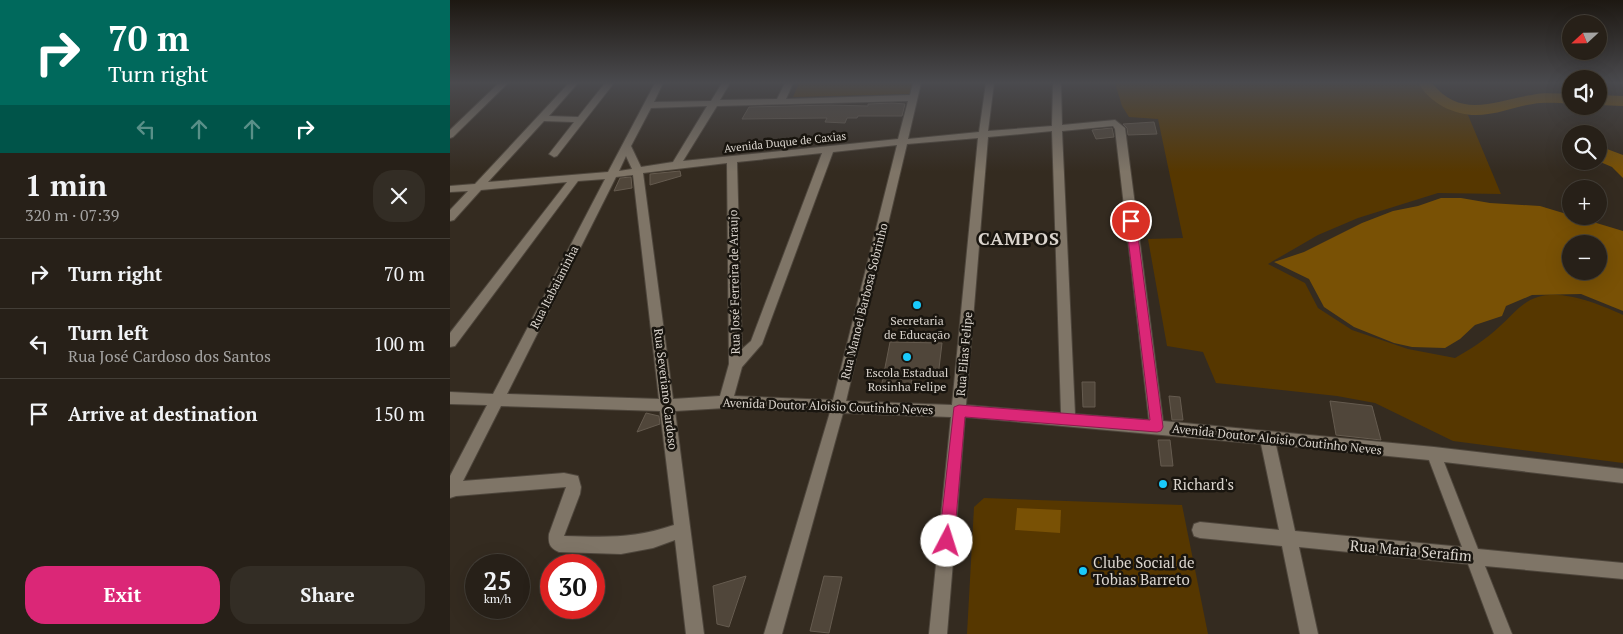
<!DOCTYPE html>
<meta charset="utf-8">
<style>
body{margin:0;font-family:"PT Serif",serif;background:#332d25;color:#f1f3f6;height:100vh;display:flex;flex-direction:column;font-size:19px;white-space:nowrap}
*{box-sizing:border-box;margin:0}
p{font-size:16px;color:#a4a3a2}
.icon{flex:none;width:28px;height:28px;fill:none;stroke:currentColor;stroke-width:2;stroke-linecap:round;stroke-linejoin:round}
.map{position:relative;flex:1;overflow:hidden}
.drawer{display:flex;flex-direction:column;background:#272018;width:450px}
.drawer>*{flex:none}
.guide{background:#00695c;color:#fff;overflow:hidden}
.needle{width:32px;rotate:248deg}
.buttons{position:absolute;left:1112px;top:15px;display:grid;gap:10px}
.buttons a{display:grid;place-items:center;width:45px;height:45px;border-radius:50%;background:#272018;box-shadow:0 5px 20px #0002,0 0 0 1px #433e37;font-size:25px}
.speed{position:absolute;left:15px;top:554px;display:flex;gap:10px;font-size:25px;font-weight:700;text-align:center}
.speed>*{display:grid;place-content:center;width:65px;height:65px;border-radius:50%;background:#272018;box-shadow:0 5px 20px #0002,0 0 0 1px #433e37;line-height:1}
.speed small{font-size:12px;font-weight:400}
.speed .limit{border:8px solid #d22;background:#fff;color:#111}
.pin{position:absolute;display:grid;place-items:center;width:42px;height:42px;color:#fff;margin:-21px;border:2px solid #fff;border-radius:50%;box-shadow:0 1px 5px #0007}
.me{position:absolute;width:55px;margin:-28px;rotate:5deg;stroke-linejoin:round;filter:drop-shadow(0 0 4px #0008)}
.turn{display:flex;align-items:center;gap:18px;height:105px;padding:0 25px;font-size:22px}
.turn .icon{width:65px;height:65px;stroke-width:2.5}
.turn b{display:block;font-size:35px;line-height:42px}
.lanes{display:flex;align-items:center;height:48px;padding:0 25px;background:#0003;justify-content:center;gap:25px;direction:ltr}
.lanes .off{opacity:.35}
.round{display:grid;place-items:center;flex:none;width:52px;height:52px;border-radius:20px;background:#332d25}
.head{display:flex;align-items:center;justify-content:space-between;height:85px;padding:0 25px}
h1{font-size:30px;font-weight:700;line-height:38px}
.button{display:flex;gap:10px;margin-top:auto;padding:10px 25px}
.button a{flex:1;height:58px;border-radius:20px;background:#db2777;color:#fff;font-size:20px;font-weight:700;line-height:58px;text-align:center}
.button a+a{background:#332d25;color:#f1f3f6}
ul{padding:0;list-style:none}
li{display:flex;align-items:center;gap:15px;height:70px;padding:0 25px;border-top:1px solid #433e37}
li div{flex:1}
li b{display:block;font-size:19px}
li em{font-style:normal}
main{display:flex;flex:1;min-height:0}
.map>svg:first-child{display:block}
</style>
<main>
<section class="drawer">
<div class="guide">
<div class="turn"><svg class="icon" aria-label="right" viewBox="0 0 24 24"><path d="M7 20v-9h11M14 6l5 5-5 5"/></svg><div><b>70 m</b>Turn right</div></div>
<div class="lanes"><svg class="icon off" aria-label="left" viewBox="0 0 24 24"><path d="M17 20v-9H6M10 6l-5 5 5 5"/></svg><svg class="icon off" aria-label="ahead" viewBox="0 0 24 24"><path d="M12 20V5M6 11l6-6 6 6"/></svg><svg class="icon off" aria-label="ahead" viewBox="0 0 24 24"><path d="M12 20V5M6 11l6-6 6 6"/></svg><svg class="icon" aria-label="right" viewBox="0 0 24 24"><path d="M7 20v-9h11M14 6l5 5-5 5"/></svg></div>
</div>
<div class="head"><div><h1>1 min</h1><p>320 m · 07:39</p></div><a class="round"><svg class="icon" aria-label="close" viewBox="0 0 24 24"><path d="M6 6l12 12M18 6L6 18"/></svg></a></div>
<ul>
<li><svg class="icon" aria-label="right" viewBox="0 0 24 24"><path d="M7 20v-9h11M14 6l5 5-5 5"/></svg><div><b>Turn right</b></div><em>70 m</em></li>
<li><svg class="icon" aria-label="left" viewBox="0 0 24 24"><path d="M17 20v-9H6M10 6l-5 5 5 5"/></svg><div><b>Turn left</b><p>Rua José Cardoso dos Santos</p></div><em>100 m</em></li>
<li><svg class="icon" aria-label="arrive" viewBox="0 0 24 24"><path d="M6 21V4h12l-3 4 3 4H6"/></svg><div><b>Arrive at destination</b></div><em>150 m</em></li>
</ul>
<div class="button"><a>Exit</a><a>Share</a></div>
</section>
<div class="map">
<svg width="1173" height="634" viewBox="0 0 1173 634">
<rect width="100%" height="100%" fill="#342b20"/>
<g fill="#563700">
<path d="M349 83H464L461 94 343 97Z"/>
<path d="M665 83H965L1018 115 1051 194 988 193 908 218 868 235 818 264 855 283 868 308 902 330 958 349 1005 358C1021 349 1036 339 1049 327 1061 317 1072 301 1088 297 1113 289 1151 305 1173 315V463L1003 441 925 403 887 396 766 383 753 352 717 346 698 239 733 238 708 119 679 117 672 106Z"/>
<path d="M534 498 732 505 758 634H517L524 507Z"/>
</g>
<g fill="#795105" fill-rule="evenodd">
<path d="M1149 146 1173 155V178L1162 167 1148 161Z"/>
<path d="M991 198H1011L1040 203 1090 206 1173 231V311L1131 294 1082 295 1056 306 1052 316 1025 325 1010 339 995 348 962 347 944 343 904 327 874 307 859 279 824 262 854 252 912 223 943 211 968 206ZM1121 244H1149V271H1121Z"/>
<path d="M567 508 611 510 610 533 565 530Z"/>
</g>
<g fill="none" stroke-linecap="round" stroke-linejoin="round">
<g fill="#795105" fill-rule="evenodd">
<path d="M968 83H982C1011 120 1046 100 1082 95 1095 92 1108 94 1121 94V104C1108 103 1095 102 1083 104 1067 106 1053 112 1038 114 1011 119 982 106 968 83Z"/>
<path d="M1149 95 1173 96V106L1149 105Z"/>
</g>
</g>
<g fill="#50463a" stroke="#655b4f">
<path d="M442 103 455 104 452 116H408L407 118H397L395 123 375 122 377 118 292 119 299 107 380 105 418 106V104Z"/>
<path d="M704 122 707 134 678 135 677 128 673 124Z"/>
<path d="M662 128 664 137 646 139 642 130Z"/>
<path d="M230 171 231 176 200 185V174Z"/>
<path d="M181 177 182 188 164 191 170 178Z"/>
<path d="M440 342 492 343 488 377H462L461 388H431Z"/>
<path d="M632 382H645V407H633Z"/>
<path d="M719 396 730 397 733 420H722Z"/>
<path d="M880 401 922 406 931 440 886 435Z"/>
<path d="M196 413 209 416 210 424 187 432Z"/>
<path d="M708 440H720L723 466H711Z"/>
<path d="M296 576 279 627 267 624 263 586Z"/>
<path d="M374 576 392 577 379 633 360 631Z"/>
</g>
<g fill="none" stroke-linecap="round" stroke-linejoin="round">
<g stroke="#4e463c" stroke-width="2">
<g id="minor">
<path d="M49 83H58L3 137 0 138V130Z"/>
<path d="M119 83H128L99 116 128 117 155 83H164L107 156 104 157 99 154 124 122 94 121 38 182 158 172 205 83H213L204 102 261 101 272 83H280L270 100 327 99 335 83H343L336 99 460 95 463 83H471L458 139 529 132 536 83H544L538 131 602 126 603 83H611L612 125 665 120 675 128 713 421 984 447 1173 469V483L994 462 1028 549 1173 563V579L1035 566 1062 634H1044L1018 564 849 547 868 634H850L832 546 750 538 744 536 742 530 744 524 750 522 829 530 811 444 515 417 497 634H479L501 417 393 413 332 634H314L380 412 275 408 225 411 254 634H236L225 540 203 548 171 554 109 552C100 548 98 544 99 534L116 487 6 496 0 498V476L37 405 0 404V392L43 394 155 179 128 181 5 346 0 347V333L117 182 31 190 4 220 0 221V210L18 191 0 192V186L25 184ZM458 101 448 139 233 161 267 106ZM257 106 223 162 191 167 181 146 201 108ZM663 126 665 129 699 420 625 414 612 131ZM602 131 611 413 516 405 538 137ZM528 138 502 405 396 401 457 144ZM447 145 383 400 284 396 292 367 312 344 383 152ZM372 153 301 341 292 349 287 162ZM176 156 182 169 169 171ZM277 163 279 364 270 396 223 399 193 173ZM183 175 209 399 57 394 166 177ZM51 406 210 411 224 525C182 539 157 537 114 536L130 494 131 487 128 476 114 473 13 481ZM826 445 979 460 1012 547 845 531Z"/>
</g>
</g>
<use href="#minor" fill="#7f7567" fill-rule="evenodd"/>
</g>
<linearGradient id="sky" x2="0" y2="1"><stop stop-color="#1d1812"/><stop offset="0.48" stop-color="#4a4a4e"/><stop offset="1" stop-color="#4a4a4e" stop-opacity="0"/></linearGradient>
<rect width="1173" height="172" fill="url(#sky)"/>
<path fill="#db2777" stroke="#8e194d" d="M681 218 686 221 713 427 711 431 707 432 515 417 504 541 502 546 497 548 492 546 489 541 504 407 509 405 700 420 676 221Z"/>
<g fill="#19cafc" stroke="#19150f" stroke-width="2">
<circle cx="467" cy="305" r="5"/>
<circle cx="457" cy="357" r="5"/>
<circle cx="713" cy="484" r="5"/>
<circle cx="633" cy="571" r="5"/>
</g>
<g text-anchor="middle" dominant-baseline="central" stroke-width="5" stroke-linejoin="round" paint-order="stroke">
<g font-size="11" fill="#dbd5ce" stroke="#19150f">
<text transform="translate(335 142) rotate(-6)">Avenida Duque de Caxias</text>
</g>
<g font-size="12" fill="#dbd5ce" stroke="#19150f">
<text transform="translate(284 282) rotate(-91)">Rua José Ferreira de Araujo</text>
<text transform="translate(104 287) rotate(-63)">Rua Itabaianinha</text>
<text transform="translate(414 301) rotate(-76)">Rua Manoel Barbosa Sobrinho</text>
<text transform="translate(514 354) rotate(-85)">Rua Elias Felipe</text>
<text transform="translate(216 389) rotate(83)">Rua Severiano Cardoso</text>
<text transform="translate(378 406) rotate(2)">Avenida Doutor Aloisio Coutinho Neves</text>
<text transform="translate(827 439) rotate(6)">Avenida Doutor Aloisio Coutinho Neves</text>
</g>
<g font-size="12" fill="#dbd5ce" stroke="#19150f">
<text x="467" y="320">Secretaria<tspan x="467" dy="14">de Educação</tspan></text>
<text x="457" y="372">Escola Estadual<tspan x="457" dy="14">Rosinha Felipe</tspan></text>
</g>
<g font-size="15" fill="#dbd5ce" stroke="#19150f" text-anchor="start">
<text x="723" y="484">Richard's</text>
<text x="643" y="562">Clube Social de<tspan x="643" dy="17">Tobias Barreto</tspan></text>
</g>
<g font-size="15" fill="#dbd5ce" stroke="#19150f">
<text transform="translate(961 550) rotate(5)">Rua Maria Serafim</text>
</g>
<g font-size="18" font-weight="bold" letter-spacing="1" fill="#dbd5ce" stroke="#19150f">
<text x="569" y="238">CAMPOS</text>
</g>
</g>
</svg>
<div class="buttons">
<a><svg class="needle" viewBox="-14 -14 28 28"><path d="M0-13l5 13h-10z" fill="#e53935"/><path d="M0 13l5-13h-10z" fill="#a4a3a2"/></svg></a>
<a><svg class="icon" aria-label="sound" viewBox="0 0 24 24"><path d="M4 9h4l5-4v14l-5-4H4zM17 9q2 3 0 6"/></svg></a>
<a><svg class="icon" aria-label="search" viewBox="0 0 24 24"><circle cx="10" cy="10" r="6"/><path d="M15 15l6 6"/></svg></a>
<a>+</a>
<a>−</a>
</div>
<div class="speed"><div>25<small>km/h</small></div><div class="limit">30</div></div>
<div class="pin" style="left:681px;top:221px;background:#d93025"><svg class="icon" aria-label="arrive" viewBox="0 0 24 24"><path d="M6 21V4h12l-3 4 3 4H6"/></svg></div>
<svg class="me" style="left:497px;top:541px" viewBox="-20 -20 40 40"><circle r="19" fill="#fff"/><path d="M0-13L10 11 0 6-10 11z" fill="#db2777"/></svg>
</div>
</main>
